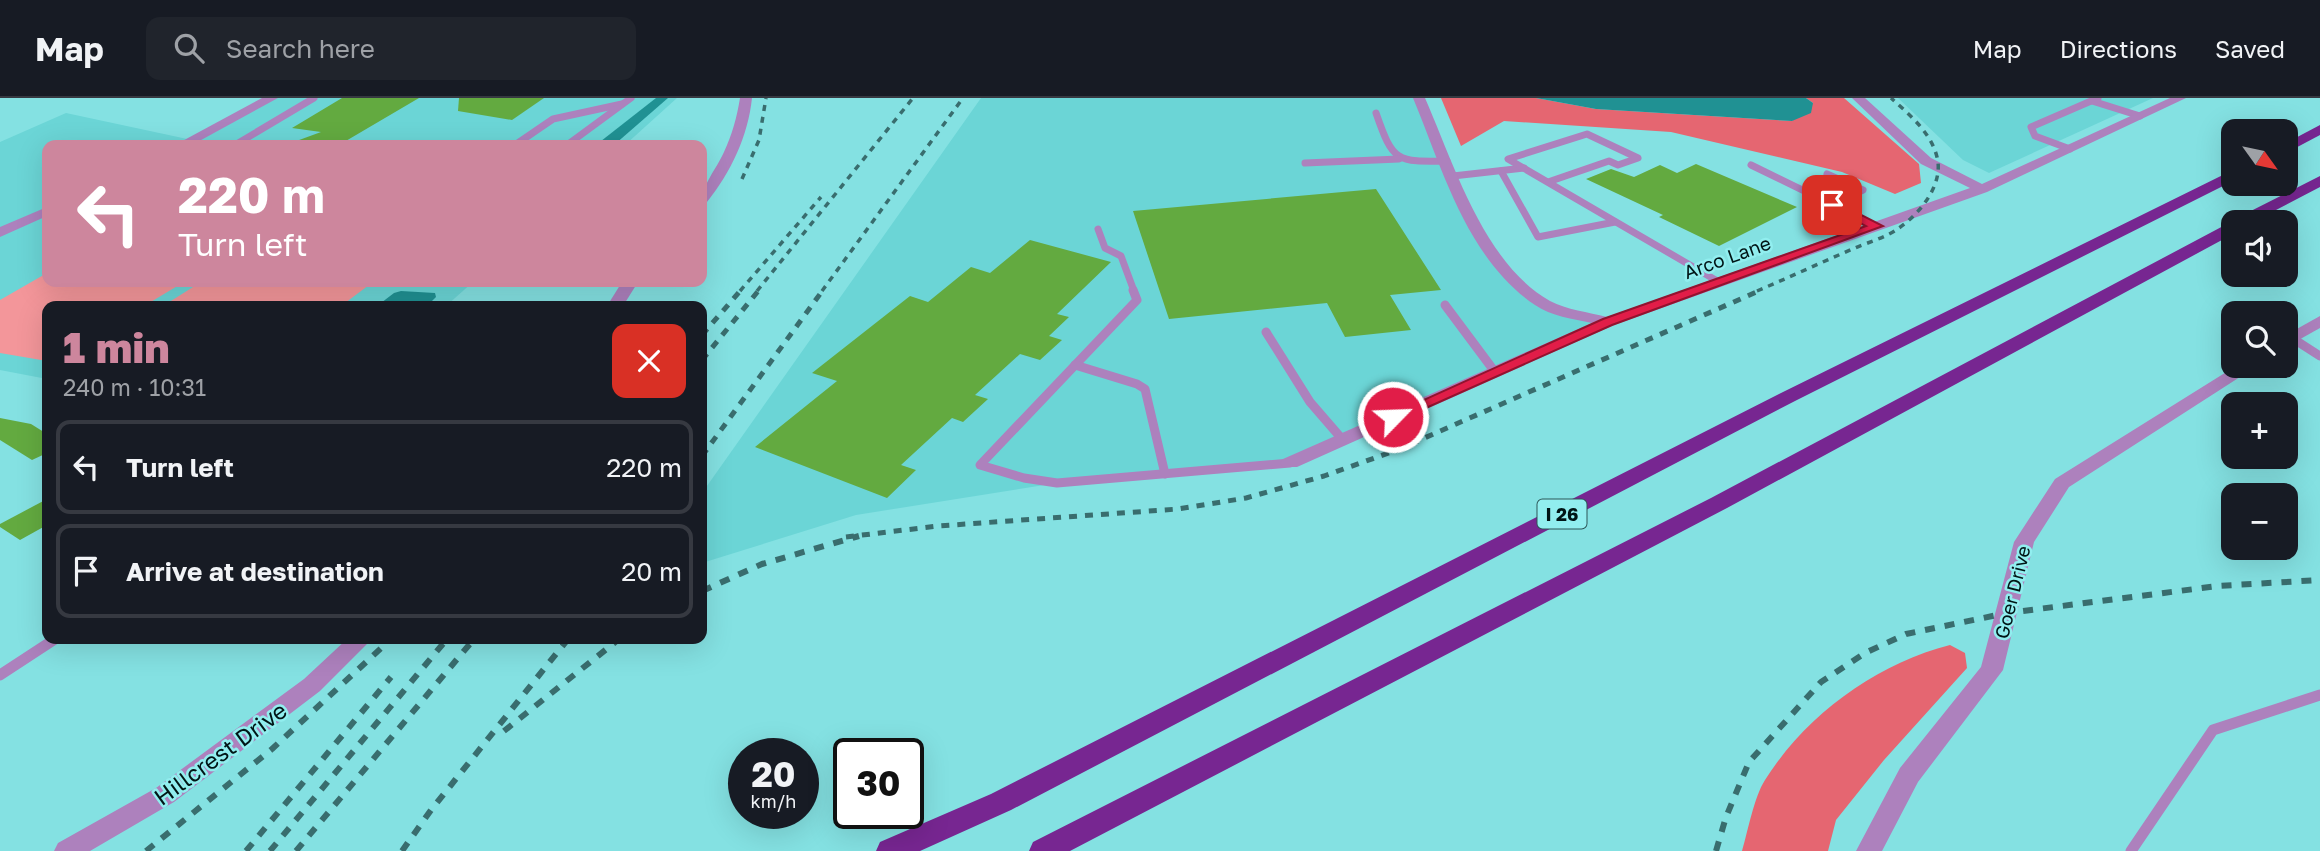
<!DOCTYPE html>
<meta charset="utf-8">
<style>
body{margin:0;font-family:"Golos Text",sans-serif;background:#20242c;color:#f1f3f6;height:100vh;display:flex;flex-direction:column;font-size:26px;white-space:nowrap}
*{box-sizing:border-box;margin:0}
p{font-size:23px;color:#9ea1a6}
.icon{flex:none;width:38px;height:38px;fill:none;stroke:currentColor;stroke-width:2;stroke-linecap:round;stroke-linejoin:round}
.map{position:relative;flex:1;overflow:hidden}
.panel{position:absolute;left:42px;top:203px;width:665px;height:343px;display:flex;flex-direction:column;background:#171b24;border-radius:14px;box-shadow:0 7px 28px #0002}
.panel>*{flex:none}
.banner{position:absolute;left:42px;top:42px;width:665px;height:147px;border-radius:14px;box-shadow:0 7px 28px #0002;background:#cd869d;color:#fff;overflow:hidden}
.needle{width:46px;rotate:123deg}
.tools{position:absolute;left:2221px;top:21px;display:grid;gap:14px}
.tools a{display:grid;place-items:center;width:77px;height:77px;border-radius:14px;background:#171b24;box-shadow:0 7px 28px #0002;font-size:35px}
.speed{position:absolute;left:728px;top:640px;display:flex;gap:14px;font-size:35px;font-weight:700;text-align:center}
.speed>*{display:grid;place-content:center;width:91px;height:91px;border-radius:50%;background:#171b24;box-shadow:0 7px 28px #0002;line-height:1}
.speed small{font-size:18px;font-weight:400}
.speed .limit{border:4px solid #111;border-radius:10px;background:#fff;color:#111}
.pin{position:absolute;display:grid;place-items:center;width:60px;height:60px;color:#fff;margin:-30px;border-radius:14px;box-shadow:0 4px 10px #0006}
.me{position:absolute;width:77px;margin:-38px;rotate:66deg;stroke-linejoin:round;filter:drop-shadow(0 0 5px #0008)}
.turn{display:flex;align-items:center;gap:24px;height:147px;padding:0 21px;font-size:32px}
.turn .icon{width:91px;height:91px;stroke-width:2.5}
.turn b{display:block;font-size:49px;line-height:60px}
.round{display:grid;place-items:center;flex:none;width:74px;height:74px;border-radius:14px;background:#20242c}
.head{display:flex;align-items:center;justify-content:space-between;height:119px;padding:0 21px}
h1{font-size:42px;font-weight:800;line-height:52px;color:#cd869d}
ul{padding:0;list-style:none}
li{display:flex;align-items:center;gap:21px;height:94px;margin:0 14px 10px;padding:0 7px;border:4px solid #363941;border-radius:14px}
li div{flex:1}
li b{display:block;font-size:26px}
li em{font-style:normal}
header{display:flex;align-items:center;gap:42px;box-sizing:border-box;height:98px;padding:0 35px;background:#171b24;border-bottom:2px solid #363941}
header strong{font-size:33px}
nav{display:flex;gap:38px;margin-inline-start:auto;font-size:24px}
.search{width:490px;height:63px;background:#20242c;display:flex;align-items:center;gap:18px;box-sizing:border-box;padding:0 24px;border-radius:14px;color:#9ea1a6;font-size:26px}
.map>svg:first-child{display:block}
</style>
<header>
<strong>Map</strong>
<div class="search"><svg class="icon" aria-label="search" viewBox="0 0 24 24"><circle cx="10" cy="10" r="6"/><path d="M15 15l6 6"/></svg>Search here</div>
<nav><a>Map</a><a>Directions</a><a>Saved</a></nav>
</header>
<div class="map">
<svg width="2320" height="753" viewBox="0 0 2320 753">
<rect width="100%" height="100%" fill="#84e1e2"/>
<g fill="#6bd5d6">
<path d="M272 0H677L625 47H47V184H473L446 208H47V281L0 272V44L66 15 192 42Z"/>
<path d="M981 0H1419L1482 141 1542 205 1608 224 1290 365 1057 385 856 417 702 465V395Z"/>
<path d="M1898 0H2153L1989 75 1963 62Z"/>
</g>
<g fill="#f3969a">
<path d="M47 175V184H184L144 208H47V263L0 255V202Z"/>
<path d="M201 184H373L341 208H163Z"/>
</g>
<g fill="#e56671">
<path d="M1441 0H1536L1596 11 1792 23 1813 5 1806 0H1844L1919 66 1921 85 1895 96 1842 74 1671 34 1504 23 1461 48Z"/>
<path d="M1950 547 1965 555 1967 570 1884 662 1836 722 1828 753H1742C1748 733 1754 699 1765 682 1806 617 1876 566 1950 547Z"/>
</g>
<g fill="#209193">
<path d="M656 0H668L614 47H596Z"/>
<path d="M1536 0H1806L1813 5 1811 15 1792 23 1596 11Z"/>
<path d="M401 193 435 195 436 199 427 208H377L394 195Z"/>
</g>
<g fill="#63aa40">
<path d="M342 0H419L339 47H291V45L321 34 292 30Z"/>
<path d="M459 0H544L512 22 458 13Z"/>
<path d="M1696 66 1797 109 1719 148 1659 119 1663 117 1586 81 1611 71 1634 79 1660 67 1677 75Z"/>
<path d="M1376 91 1441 192 1390 197 1411 232 1345 239 1327 205 1169 221 1133 113Z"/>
<path d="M1030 142 1111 164 1057 216 1069 219 1049 238 1062 242 1040 262 1020 256 975 297 988 301 963 324 952 320 901 367 916 372 887 400 755 349 837 283 812 275 910 198 928 204 971 169 990 175Z"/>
<path d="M0 320 31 326 47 336V355L32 362 0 342Z"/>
<path d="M47 401V427L20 442 0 429V426Z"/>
</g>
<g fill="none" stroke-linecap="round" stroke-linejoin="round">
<g stroke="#ad81bd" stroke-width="7">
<path d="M2092 3 2140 18"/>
<path d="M1376 15C1393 64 1396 64 1447 63"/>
<path d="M235 47 314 0"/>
<path d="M515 47 553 21 622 6"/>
<path d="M567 47 631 0"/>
<path d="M2070 51 2035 38 2031 29 2098 0"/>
<path d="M1305 65 1399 61"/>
<path d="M1751 67 1876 128"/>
<path d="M1501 73 1538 139 1615 124"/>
<path d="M1827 76 1863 92 1832 107"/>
<path d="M1453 78 1524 70"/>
<path d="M1548 84 1609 63 1618 67 1638 60 1587 36 1508 61 1719 184"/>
<path d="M1098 131 1105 150 1121 158 1134 193"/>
</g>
<g stroke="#ad81bd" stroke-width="9">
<path d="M1133 192 1137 202 980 367 1024 380 1057 385 1290 365"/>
<path d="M1445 207 1495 274"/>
<path d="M1266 234 1310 304 1342 341"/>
<path d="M2292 240 2320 258"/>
<path d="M1075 267 1137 286 1145 291 1165 376"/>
</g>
<g stroke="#ad81bd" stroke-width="11">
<path d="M0 577 55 541"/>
<path d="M2131 753 2213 632 2320 597"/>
</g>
<g fill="#ad81bd" fill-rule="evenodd">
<path d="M262 0H278L192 47H175Z"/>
<path d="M740 0H752C748 38 731 74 707 104L702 105C702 86 716 72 724 54 732 37 737 19 740 0Z"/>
<path d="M1413 0H1425C1454 66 1484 166 1550 203 1567 212 1588 214 1607 219L1970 90 1921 66 1852 0H1865L1931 60 1982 86 2170 0H2186L1987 94 1614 227 1297 369H1283L1280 365 1283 361 1592 225C1573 221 1551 218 1535 207 1467 161 1443 72 1413 0Z"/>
<path d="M47 109V118L0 139V129Z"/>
<path d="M622 184H638L623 208H607Z"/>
<path d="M2320 218V230L2286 249V237Z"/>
<path d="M2236 268H2257L2069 389 2034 444 2003 572 1918 684 1882 753H1856L1900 670 1981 569 2014 444 2055 381Z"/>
<path d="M347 541H372L320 593 174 704 90 753H54L58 745 156 690 304 581Z"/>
</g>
<g fill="#772691" fill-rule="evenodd">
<path d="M2320 27V37L2286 55V45Z"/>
<path d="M2233 72V83L1795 303 1011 712 920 753H876L880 744 991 696 1781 295Z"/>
<path d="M2320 78V89L2253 124H2233V136L1727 410 1070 753H1029L1033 744 1711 400 2227 126 2233 124 2235 121Z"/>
</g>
<g stroke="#396d6e" stroke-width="3.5" stroke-dasharray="6 6" stroke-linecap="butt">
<path d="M742 81 759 42 766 0"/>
<path d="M740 193 821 99"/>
<path d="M757 193 913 0"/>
<path d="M822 193 963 0"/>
<path d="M1757 193C1790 179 1822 164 1855 150 1869 144 1887 139 1899 130 1919 116 1941 90 1938 64 1934 37 1910 17 1891 0"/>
</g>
<g stroke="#396d6e" stroke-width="5" stroke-dasharray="8 8" stroke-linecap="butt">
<path d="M702 237 741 192"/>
<path d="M702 262 759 192"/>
<path d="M702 358 823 192"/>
<path d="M846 439 938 428 1178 411 1246 400 1324 378 1397 352 1761 192"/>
</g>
<g stroke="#396d6e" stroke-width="6" stroke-dasharray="10 10" stroke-linecap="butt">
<path d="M702 493 762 466 859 438"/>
<path d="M504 633 619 541"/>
<path d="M146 753 272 651 391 541"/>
<path d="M246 753 391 579"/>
<path d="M270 753 447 541"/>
<path d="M296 753 474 541"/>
<path d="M402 753 431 712 568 541"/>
<path d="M1716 753 1726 719 1749 664 1821 584 1865 555 1906 536 2007 515 2218 488 2320 482"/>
</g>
</g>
<path fill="#e11d48" stroke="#92132f" stroke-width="2" d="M1828 104H1836L1883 128 1612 227 1399 322 1393 323 1386 319 1603 221 1866 128 1828 109Z"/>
<g text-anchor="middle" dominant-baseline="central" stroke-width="5" stroke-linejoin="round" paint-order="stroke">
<rect fill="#91eeef" stroke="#2c5657" stroke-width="2" x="1537.5" y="401.5" width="49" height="29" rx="5"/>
<g font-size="18" font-weight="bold" fill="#001516">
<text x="1562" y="416">I 26</text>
</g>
<g font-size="19" fill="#001516" stroke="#91eeef">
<text transform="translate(1727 159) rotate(-20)">Arco Lane</text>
<text transform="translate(2012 494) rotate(-76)">Goer Drive</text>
</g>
<g font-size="23" fill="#001516" stroke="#91eeef">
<text transform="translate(220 655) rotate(-36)">Hillcrest Drive</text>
</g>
</g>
</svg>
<div class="tools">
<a><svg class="needle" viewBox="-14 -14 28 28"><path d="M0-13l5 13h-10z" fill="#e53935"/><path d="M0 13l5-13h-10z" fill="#9ea1a6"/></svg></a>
<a><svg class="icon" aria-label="sound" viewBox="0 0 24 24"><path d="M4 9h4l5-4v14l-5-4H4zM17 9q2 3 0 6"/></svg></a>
<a><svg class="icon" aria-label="search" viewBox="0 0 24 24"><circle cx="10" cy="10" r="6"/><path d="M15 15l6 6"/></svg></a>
<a>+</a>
<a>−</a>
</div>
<div class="speed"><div>20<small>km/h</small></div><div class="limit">30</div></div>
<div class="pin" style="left:1832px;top:107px;background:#d93025"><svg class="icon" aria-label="arrive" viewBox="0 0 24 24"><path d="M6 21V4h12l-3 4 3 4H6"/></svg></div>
<svg class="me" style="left:1393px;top:319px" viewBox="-20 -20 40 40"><circle r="17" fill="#e11d48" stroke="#fff" stroke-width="3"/><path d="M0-11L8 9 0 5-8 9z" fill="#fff"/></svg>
<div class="banner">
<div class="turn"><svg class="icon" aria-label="left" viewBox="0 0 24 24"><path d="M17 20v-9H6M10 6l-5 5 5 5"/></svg><div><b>220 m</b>Turn left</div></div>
</div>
<section class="panel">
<div class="head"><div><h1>1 min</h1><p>240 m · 10:31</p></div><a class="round" style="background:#d93025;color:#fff"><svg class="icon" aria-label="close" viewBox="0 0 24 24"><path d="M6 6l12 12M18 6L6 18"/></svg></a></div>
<ul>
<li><svg class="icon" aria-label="left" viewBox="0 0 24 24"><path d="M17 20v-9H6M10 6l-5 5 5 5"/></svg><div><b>Turn left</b></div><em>220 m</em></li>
<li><svg class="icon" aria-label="arrive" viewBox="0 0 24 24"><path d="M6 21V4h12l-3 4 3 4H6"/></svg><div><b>Arrive at destination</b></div><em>20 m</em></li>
</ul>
</section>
</div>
